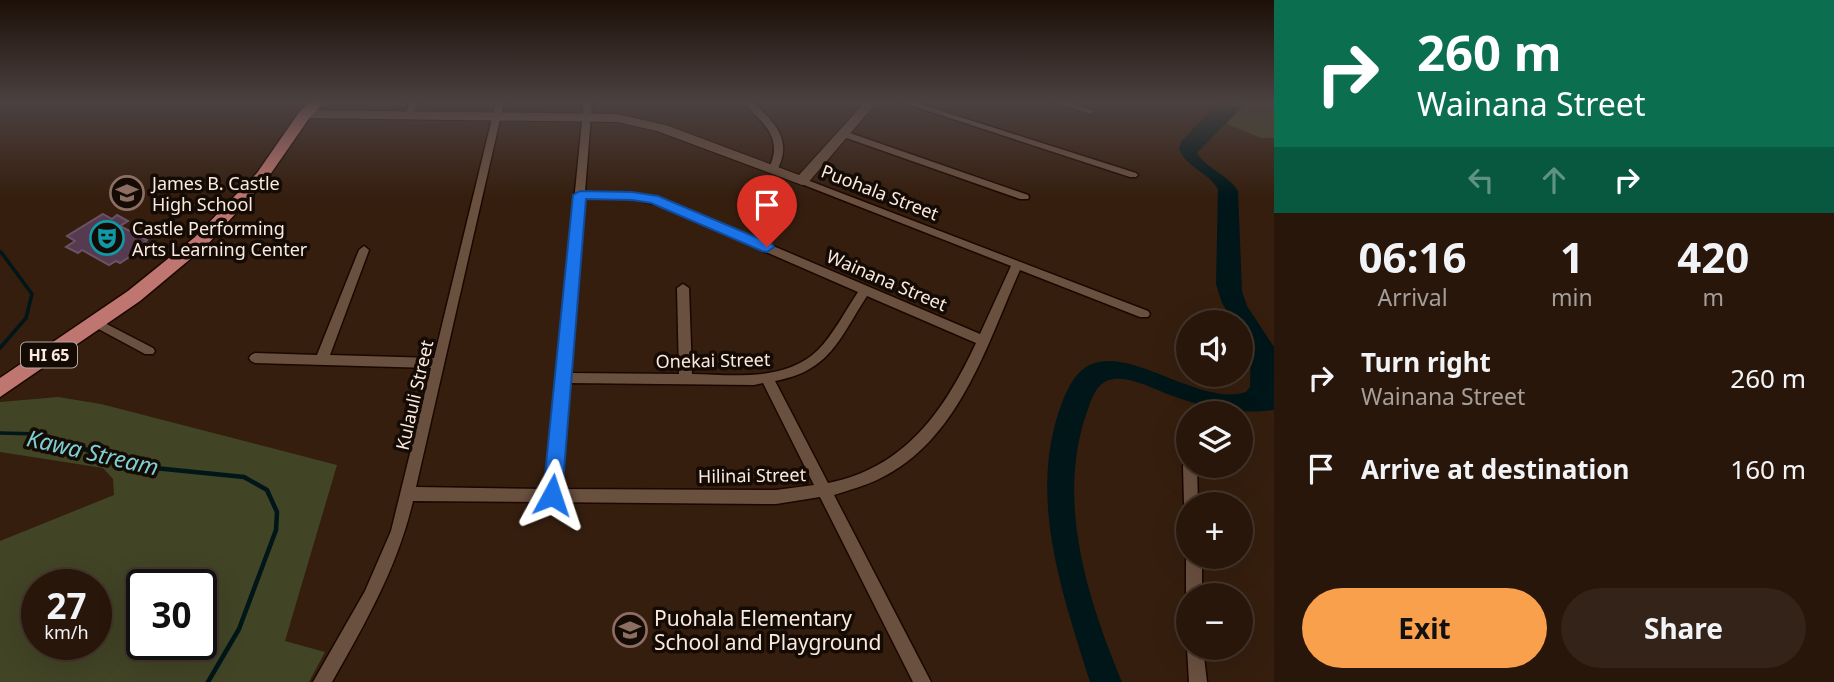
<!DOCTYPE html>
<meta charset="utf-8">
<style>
body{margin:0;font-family:"Noto Sans",sans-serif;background:#342318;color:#f1f3f6;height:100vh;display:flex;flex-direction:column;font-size:26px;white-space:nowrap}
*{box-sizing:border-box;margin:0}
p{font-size:23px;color:#a59f9c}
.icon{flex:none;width:38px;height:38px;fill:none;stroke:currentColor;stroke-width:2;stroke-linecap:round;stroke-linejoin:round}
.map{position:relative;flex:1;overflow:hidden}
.drawer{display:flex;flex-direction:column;background:#28160a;width:560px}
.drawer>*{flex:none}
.top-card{background:#0b6e4f;color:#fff;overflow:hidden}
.fabs{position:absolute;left:1176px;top:310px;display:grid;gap:14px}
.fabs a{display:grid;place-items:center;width:77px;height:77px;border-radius:50%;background:#28160a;box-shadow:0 7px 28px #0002,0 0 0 2px #44352b;font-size:35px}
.speed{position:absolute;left:21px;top:569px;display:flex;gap:14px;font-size:35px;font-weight:700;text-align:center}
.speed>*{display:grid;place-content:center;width:91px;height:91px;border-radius:50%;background:#28160a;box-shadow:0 7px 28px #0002,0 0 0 2px #44352b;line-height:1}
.speed small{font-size:18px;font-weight:400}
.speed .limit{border:4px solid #111;border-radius:10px;background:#fff;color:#111}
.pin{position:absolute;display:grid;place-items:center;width:60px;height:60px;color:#fff;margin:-72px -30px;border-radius:50% 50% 50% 0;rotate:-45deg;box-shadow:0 0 7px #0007}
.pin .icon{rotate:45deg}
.me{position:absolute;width:77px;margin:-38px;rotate:5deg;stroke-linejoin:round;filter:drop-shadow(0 0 5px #0008)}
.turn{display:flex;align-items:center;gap:24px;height:147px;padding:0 28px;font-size:32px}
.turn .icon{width:91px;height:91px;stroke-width:2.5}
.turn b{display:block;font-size:49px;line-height:60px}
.lanes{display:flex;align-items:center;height:66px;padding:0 28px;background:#0003;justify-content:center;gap:35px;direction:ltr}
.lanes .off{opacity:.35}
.eta{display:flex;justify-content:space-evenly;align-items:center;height:119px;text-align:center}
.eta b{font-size:42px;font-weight:700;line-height:49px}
.primary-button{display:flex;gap:14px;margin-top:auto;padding:14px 28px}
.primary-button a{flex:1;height:80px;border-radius:42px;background:#f9a04d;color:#111;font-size:28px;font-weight:700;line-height:80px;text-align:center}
.primary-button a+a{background:#342318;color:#f1f3f6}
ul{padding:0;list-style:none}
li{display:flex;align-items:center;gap:21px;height:91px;padding:0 28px}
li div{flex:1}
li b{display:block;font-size:26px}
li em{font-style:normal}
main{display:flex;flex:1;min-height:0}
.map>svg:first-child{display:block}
</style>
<main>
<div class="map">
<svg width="1274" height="682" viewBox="0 0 1274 682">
<rect width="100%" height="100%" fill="#351e0e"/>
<g fill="#414425" fill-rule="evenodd">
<path d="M1241 102H1274V138H1261L1227 124Z"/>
<path d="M58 397 101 404 337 465 285 641 325 652 309 682H0V541L114 495 113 479 103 468 0 452V402ZM37 584H96V644H37ZM142 584H201V644H142Z"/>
</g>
<path fill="#001618" d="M1218 102H1247L1197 153C1206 169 1228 174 1238 191L1242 291 1247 306 1274 347V410C1238 415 1204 408 1170 395 1153 389 1133 377 1114 379 1098 381 1093 395 1088 409 1055 498 1087 598 1122 682H1090C1062 592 1026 494 1063 400 1073 376 1084 360 1112 361 1151 363 1209 405 1246 392L1250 387 1251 352 1241 332V322H1234L1222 303 1216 284 1218 189C1208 172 1185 167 1179 148L1181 142Z"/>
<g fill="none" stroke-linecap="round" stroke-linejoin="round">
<path stroke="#001618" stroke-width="2.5" d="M0 251 2 254"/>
<g stroke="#001618" stroke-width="3.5">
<path d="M0 348 26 318 32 294 1 252"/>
<path d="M0 433 39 434 69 444"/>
</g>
<path stroke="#001618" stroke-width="4.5" d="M63 442 135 466 244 477 267 490 277 512 276 530 239 629 208 682"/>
</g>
<path fill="#553a50" stroke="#6b5266" stroke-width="2" d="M103 214 112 219 117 215 128 221 120 226 147 240 145 242 149 244 120 263 116 261 109 265 82 250 78 253 66 247 75 241 67 236Z"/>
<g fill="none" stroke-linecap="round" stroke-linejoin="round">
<g stroke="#1b0700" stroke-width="3">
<g id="street">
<path d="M410 102H418L413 115 409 118 405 115Z"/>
<path d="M496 102H504L416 487 545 489 584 102H592L585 192 632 193 665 200 980 334 1011 266 799 183V179L802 178 1148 311 1150 314 1148 317H1140L1020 270C987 344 959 441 879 479 865 486 849 490 834 495L931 682H913L820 497 776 504 413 501C398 566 365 624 332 682H313L365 591 391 531 431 368 255 363 251 361 249 358 251 355 255 353 317 355 359 250 364 246 369 250 330 355 434 358ZM584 198 632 199 658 205 858 292C846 310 833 335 818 350 785 382 733 375 692 374L689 288 683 284 677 288 679 374 570 373ZM867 296 976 343C945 410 905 468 828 483L775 381C830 371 839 339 867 296ZM569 383 754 385 763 383 814 485 776 490 560 489Z"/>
<path d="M743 102H752C775 122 794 141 776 172L773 173 768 170C785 137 763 124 743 102Z"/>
<path d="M901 102H913L1136 173 1138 175 1136 177H1130Z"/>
<path d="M1053 102H1066L1095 111 1091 114Z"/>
<path d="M844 131 1028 195 1029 197 1028 199H1020L841 136 839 134Z"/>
<path d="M97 319 153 348 155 351 153 354H145L93 326 91 323 93 320Z"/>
<path d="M1188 460V466H1197L1198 504H1188V510L1184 504 1183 466 1185 462Z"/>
<path d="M1188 551V556H1202V595H1188V600L1186 595V556Z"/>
<path d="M1188 644V648H1203L1207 682H1189L1187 648Z"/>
</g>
</g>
<g stroke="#1b0700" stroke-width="2">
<path id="secondary" d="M865 102H877L807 184 802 185 657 131 617 122 305 118 299 114 305 110 617 114 666 125 799 175Z"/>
</g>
<g stroke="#1b0700" stroke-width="3">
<path id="primary" d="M310 102H325L310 117 267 179 207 245 140 301 0 397V378L128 291 195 237 257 173 300 111Z"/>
</g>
<use href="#street" fill="#6a503f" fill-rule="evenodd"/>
<use href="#secondary" fill="#6a503f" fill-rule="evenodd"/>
<use href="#primary" fill="#bf7670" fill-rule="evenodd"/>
</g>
<linearGradient id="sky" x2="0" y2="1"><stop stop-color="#1d1008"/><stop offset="0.52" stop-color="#4b4141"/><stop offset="1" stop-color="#4b4141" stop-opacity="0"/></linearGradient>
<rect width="1274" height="197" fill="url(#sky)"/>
<path fill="#1a73e8" stroke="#114b97" stroke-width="2" d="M580 191 632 192 658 196 772 244 774 247 767 252 762 251 651 203 632 200 586 199 562 495 559 501 552 503 546 501 543 495 573 195Z"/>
<defs>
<g id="school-ring" transform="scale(1.75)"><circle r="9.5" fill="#150b05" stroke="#8d6e63" stroke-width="1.5"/><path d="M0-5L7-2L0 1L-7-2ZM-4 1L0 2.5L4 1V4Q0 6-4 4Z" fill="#8d6e63"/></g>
<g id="theatre-ring" transform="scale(1.75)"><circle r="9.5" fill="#150b05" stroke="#0f9aa8" stroke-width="1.5"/><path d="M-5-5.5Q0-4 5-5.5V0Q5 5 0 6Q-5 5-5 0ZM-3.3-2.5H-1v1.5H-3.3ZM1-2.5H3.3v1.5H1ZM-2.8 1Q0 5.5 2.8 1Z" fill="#0f9aa8"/></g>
</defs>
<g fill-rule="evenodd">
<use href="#school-ring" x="127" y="193"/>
<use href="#theatre-ring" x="107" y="238"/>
<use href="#school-ring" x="630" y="630"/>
</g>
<g text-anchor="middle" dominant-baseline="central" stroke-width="7" stroke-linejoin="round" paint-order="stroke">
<rect fill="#150b05" stroke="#b5a79e" stroke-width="2" x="21" y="342.5" width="56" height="25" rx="5"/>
<g font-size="16" font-weight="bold" fill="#faeae0">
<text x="49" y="355">HI 65</text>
</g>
<g font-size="18" fill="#faeae0" stroke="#150b05" text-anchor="start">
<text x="152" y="183">James B. Castle<tspan x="152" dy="21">High School</tspan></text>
<text x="132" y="228">Castle Performing<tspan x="132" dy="21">Arts Learning Center</tspan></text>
</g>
<g font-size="18" fill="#faeae0" stroke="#150b05">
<text transform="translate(880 192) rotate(21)">Puohala Street</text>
<text transform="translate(887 280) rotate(23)">Wainana Street</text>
<text transform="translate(713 360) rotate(-1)">Onekai Street</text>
<text transform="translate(414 395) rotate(-77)">Kulauli Street</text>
<text transform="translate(752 475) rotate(-1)">Hilinai Street</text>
</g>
<g font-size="21" fill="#faeae0" stroke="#150b05" text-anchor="start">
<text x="654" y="618">Puohala Elementary<tspan x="654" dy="24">School and Playground</tspan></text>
</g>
<g font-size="23" font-style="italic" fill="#7dcfd6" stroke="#150b05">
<text transform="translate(93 452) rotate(13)">Kawa Stream</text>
</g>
</g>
</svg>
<div class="fabs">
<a><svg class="icon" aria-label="sound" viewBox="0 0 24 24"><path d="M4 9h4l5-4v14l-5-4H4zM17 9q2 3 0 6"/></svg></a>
<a><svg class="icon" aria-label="layers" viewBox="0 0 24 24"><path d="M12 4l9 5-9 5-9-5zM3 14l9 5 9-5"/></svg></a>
<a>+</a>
<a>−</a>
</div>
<div class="speed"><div>27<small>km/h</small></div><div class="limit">30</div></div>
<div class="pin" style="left:767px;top:247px;background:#d93025"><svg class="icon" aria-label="arrive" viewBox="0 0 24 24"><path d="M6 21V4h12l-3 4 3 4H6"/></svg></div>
<svg class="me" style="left:552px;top:495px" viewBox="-20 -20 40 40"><path d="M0-17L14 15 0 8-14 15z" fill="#1a73e8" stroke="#fff" stroke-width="4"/></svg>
</div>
<section class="drawer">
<div class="top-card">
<div class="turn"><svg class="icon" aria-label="right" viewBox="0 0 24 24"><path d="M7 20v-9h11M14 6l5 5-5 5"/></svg><div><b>260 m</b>Wainana Street</div></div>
<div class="lanes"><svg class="icon off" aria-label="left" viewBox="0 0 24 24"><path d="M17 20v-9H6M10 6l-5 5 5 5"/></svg><svg class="icon off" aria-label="ahead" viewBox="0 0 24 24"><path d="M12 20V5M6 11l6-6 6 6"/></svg><svg class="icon" aria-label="right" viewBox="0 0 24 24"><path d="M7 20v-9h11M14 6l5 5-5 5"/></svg></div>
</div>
<div class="eta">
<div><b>06:16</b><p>Arrival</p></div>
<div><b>1</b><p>min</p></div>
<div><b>420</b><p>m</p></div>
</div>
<ul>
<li><svg class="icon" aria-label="right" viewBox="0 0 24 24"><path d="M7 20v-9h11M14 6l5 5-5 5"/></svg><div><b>Turn right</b><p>Wainana Street</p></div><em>260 m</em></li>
<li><svg class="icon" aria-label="arrive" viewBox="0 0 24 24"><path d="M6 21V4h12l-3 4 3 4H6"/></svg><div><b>Arrive at destination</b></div><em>160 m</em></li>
</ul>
<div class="primary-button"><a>Exit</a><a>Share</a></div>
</section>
</main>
